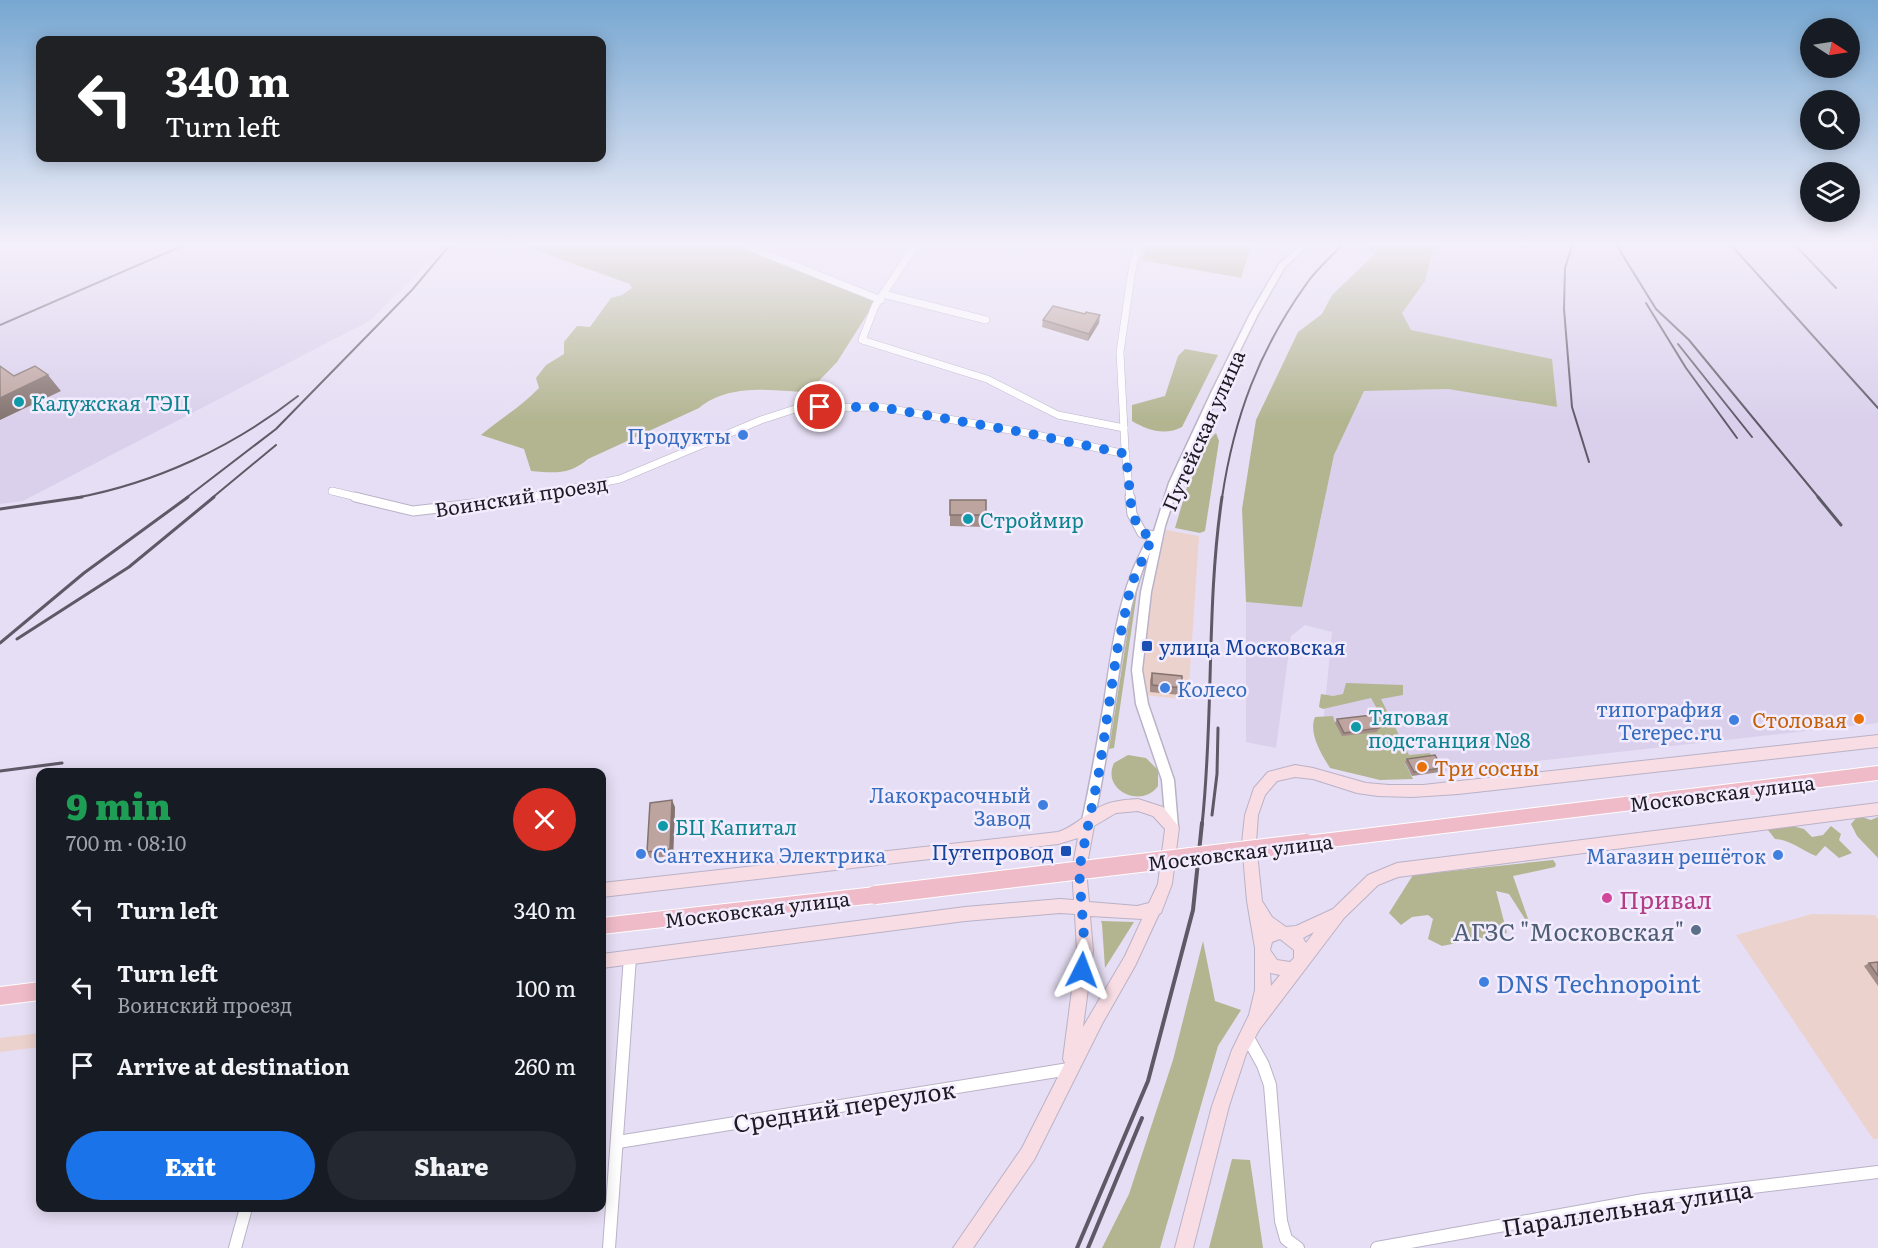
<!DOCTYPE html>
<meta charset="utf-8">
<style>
body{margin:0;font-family:Literata,serif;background:#242831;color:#f1f3f6;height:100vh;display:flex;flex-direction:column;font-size:22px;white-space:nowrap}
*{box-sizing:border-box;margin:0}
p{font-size:20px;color:#9ea1a6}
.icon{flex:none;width:33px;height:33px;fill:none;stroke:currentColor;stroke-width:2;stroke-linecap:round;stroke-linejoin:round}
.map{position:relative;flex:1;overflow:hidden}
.side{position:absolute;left:36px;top:768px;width:570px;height:444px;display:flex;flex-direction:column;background:#171b24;border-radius:12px;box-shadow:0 3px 15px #0003}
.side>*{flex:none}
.banner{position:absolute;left:36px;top:36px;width:570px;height:126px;border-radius:12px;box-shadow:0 3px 15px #0003;background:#202124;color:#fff;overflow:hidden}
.needle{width:39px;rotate:102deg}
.buttons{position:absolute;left:1800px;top:18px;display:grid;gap:12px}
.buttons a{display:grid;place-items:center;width:60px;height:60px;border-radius:50%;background:#171b24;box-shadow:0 3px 15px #0003;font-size:30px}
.pin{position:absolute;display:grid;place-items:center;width:51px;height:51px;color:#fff;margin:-26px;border:3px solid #fff;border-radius:50%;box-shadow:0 2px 6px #0007}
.me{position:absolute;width:66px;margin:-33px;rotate:3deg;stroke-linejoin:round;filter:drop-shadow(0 0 4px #0008)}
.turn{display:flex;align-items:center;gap:21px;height:126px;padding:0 30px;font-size:27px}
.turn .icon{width:78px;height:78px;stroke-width:2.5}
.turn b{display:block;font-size:42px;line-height:51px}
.round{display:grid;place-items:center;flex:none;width:63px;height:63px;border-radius:32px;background:#242831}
.overview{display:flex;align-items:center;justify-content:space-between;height:102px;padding:0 30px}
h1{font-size:36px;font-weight:800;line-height:45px;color:#1e9e55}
.action{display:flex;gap:12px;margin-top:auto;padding:12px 30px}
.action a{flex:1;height:69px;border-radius:36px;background:#1a73e8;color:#fff;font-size:24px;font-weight:800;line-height:69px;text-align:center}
.action a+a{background:#242831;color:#f1f3f6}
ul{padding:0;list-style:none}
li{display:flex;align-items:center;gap:18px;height:78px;padding:0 30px}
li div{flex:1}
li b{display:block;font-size:22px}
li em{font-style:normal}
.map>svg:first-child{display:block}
</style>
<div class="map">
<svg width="1878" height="1248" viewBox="0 0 1878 1248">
<rect width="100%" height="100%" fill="#e6def4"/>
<g fill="#ecd2cd">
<path d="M1166 530 1199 536 1188 700 1146 695 1143 662 1151 593Z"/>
<path d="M1812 914 1875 915 1878 919V1139H1873L1736 935Z"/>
<path d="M40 1033V1047L0 1052V1038Z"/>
</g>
<g fill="#dad0ec">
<path d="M0 246H445L371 320 23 501 0 504Z"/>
<path d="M1434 246H1878V723L1393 777 1323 725 1332 632 1305 625 1291 636 1276 748 1246 742V602L1302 607 1334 455 1364 391 1448 389 1556 407 1551 359 1411 331 1402 313 1425 281Z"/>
</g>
<g fill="#b2b590">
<path d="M524 246H742L875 302 837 362 816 384 815 393C776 391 731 382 699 408L588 459C569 475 555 473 531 471L524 449 481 435C500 419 522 406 539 388L536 378 546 365 564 354V342L577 326 590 327 611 298 622 295 632 288 630 284Z"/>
<path d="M1147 246H1243L1251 247 1241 278 1142 260Z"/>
<path d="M1367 246H1434L1425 281 1402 313 1411 330 1552 359 1557 407 1448 389 1364 391 1334 455 1302 607 1246 602 1242 509 1256 420 1298 332 1322 314 1332 295 1374 255Z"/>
<path d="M1185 349 1218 355 1182 427C1165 436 1147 430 1132 421V405L1165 396 1178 356Z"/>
<path d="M1216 433 1219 441 1205 531 1200 533 1175 528 1188 484 1195 473 1203 446Z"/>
<path d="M1137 592 1114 748 1109 749 1133 598Z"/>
<path d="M1346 683 1403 685V695L1381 699 1409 755 1430 753 1433 759 1405 763 1413 779 1380 780 1330 768C1322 755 1308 733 1315 717L1333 716 1335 723 1370 719 1376 707 1371 698 1323 709 1319 707 1321 694 1333 696 1343 694Z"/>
<path d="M1128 755 1146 758 1158 770V786C1142 809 1101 791 1114 763Z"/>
<path d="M1858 816 1871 820 1878 817V858L1857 836 1851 824Z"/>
<path d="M1785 824 1804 829 1812 837 1823 835 1831 826 1841 834 1839 840 1852 853 1839 858 1825 846 1816 856C1801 850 1791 840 1775 839L1768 830Z"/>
<path d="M1553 860 1556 864 1555 867 1513 876 1532 930 1509 894 1496 891 1507 933 1442 946 1428 939 1433 919 1428 915 1412 917 1401 925 1389 913 1413 875Z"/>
<path d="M1101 921 1134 922 1105 968 1102 924Z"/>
<path d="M1203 941 1215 1001 1241 1010 1218 1046 1160 1248H1102L1129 1194 1173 1060Z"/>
<path d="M1232 1159 1250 1160 1263 1248H1209Z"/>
</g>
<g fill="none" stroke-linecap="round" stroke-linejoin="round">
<g stroke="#bab2c7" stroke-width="8">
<g id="minor-far2">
<path d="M746 246 881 300"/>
<path d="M915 246 875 306 862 340 987 379 1058 415 1124 428"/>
<path d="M883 294 986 320"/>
<path d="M332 491 361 498"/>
<path d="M524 498 620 479 761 420 798 408 880 407 1027 433 1126 454"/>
<path d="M1130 498 1125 449 1120 352 1132 270 1138 246"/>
</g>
</g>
<g stroke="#bab2c7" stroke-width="11">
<g id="minor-far1">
<path d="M355 497 413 511 533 497"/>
<path d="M1130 497 1132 514 1142 533 1153 536"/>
</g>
</g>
<g stroke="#bab2c7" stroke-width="14">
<g id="minor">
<path d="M1247 1036 1263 1065 1270 1085 1281 1221 1286 1239 1298 1248"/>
<path d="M618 1142 1069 1069"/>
<path d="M235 1248 246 1208"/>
<path d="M609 1248 630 957"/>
<path d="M1377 1248 1644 1200 1878 1172"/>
</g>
</g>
<g stroke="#bab2c7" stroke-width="3">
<path id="tertiary" d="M1300 246H1308L1285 267 1258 314 1219 393 1179 483 1165 526 1151 592 1142 670 1148 704 1174 780 1178 827 1176 831 1172 832 1168 831 1166 827 1162 780 1136 704 1132 670 1141 592 1150 552C1129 598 1123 648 1115 699 1109 741 1102 783 1093 825L1091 829 1087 830 1083 829 1081 825C1090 785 1097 744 1104 703 1113 642 1119 585 1152 532L1154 531 1169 483 1211 393 1250 314 1279 264Z"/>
</g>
<g stroke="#bab2c7" stroke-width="2">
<g id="secondary">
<path d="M1878 735V747L1458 794 1412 797 1378 796 1357 793 1313 779 1295 777 1277 781 1265 795 1258 815 1256 843 1262 901 1272 917 1286 927 1296 926 1333 909 1368 875 1397 863 1878 803V815L1398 877 1378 885 1344 918 1259 1030 1246 1054 1229 1106 1193 1248H1175L1212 1106 1232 1050 1249 1015 1255 990V948L1247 901 1242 843 1245 815 1254 788 1268 772 1295 765 1313 768 1366 783 1389 785H1423ZM1314 932 1306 943 1303 938ZM1280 939 1294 950V958L1290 962 1277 960 1270 950 1272 942ZM1270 973 1280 975 1271 986Z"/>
<path d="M1138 799 1163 807 1179 827 1172 884 1161 913 1159 914 1135 966 1102 1024 1034 1160 973 1248H953L1022 1148 1065 1063 1063 1059 1077 951 1075 914 1060 913 965 921 602 968V954L965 907 1060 899 1074 900 1072 870 1078 838 1058 844 602 897V883L1058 832C1073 827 1082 817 1096 809 1109 801 1123 800 1138 799ZM1138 811 1153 816 1165 829 1158 884 1149 903 1137 906 1089 902 1086 870 1094 826 1116 813ZM1090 916 1142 919 1125 956 1083 1027 1093 951Z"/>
</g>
</g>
<g stroke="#fff" stroke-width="2">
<g id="primary">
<path d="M1878 766V780L1306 850 1300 848 1298 843 1300 838 1306 836Z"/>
<path d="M875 887 881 890 883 895 881 900 875 903 602 934V918Z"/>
<path d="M40 982V1000L0 1005V987Z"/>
</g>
</g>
<use href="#minor-far2" stroke="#fff" stroke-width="7"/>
<use href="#minor-far1" stroke="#fff" stroke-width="9"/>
<use href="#minor" stroke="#fff" stroke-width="12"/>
<use href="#tertiary" fill="#fff" fill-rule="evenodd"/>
<use href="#secondary" fill="#f8dde4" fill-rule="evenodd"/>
<use href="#primary" fill="#f0bbc9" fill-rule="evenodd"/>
<g stroke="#5e5966" stroke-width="2">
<path d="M1572 246 1565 268 1564 309 1572 407 1589 462"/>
<path d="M1617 246 1656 309 1689 340 1819 498"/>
<path d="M1732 246 1878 408"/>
<path d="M1796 246 1836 288"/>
<path d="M1646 303 1686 368 1737 438"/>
<path d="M0 325 182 246"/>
<path d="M1678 344 1752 437"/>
<path d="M75 498C156 483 233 447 298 396"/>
<path d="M186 498 276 429 412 290 449 246"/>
<path d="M212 498 276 445"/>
<path d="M1222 498C1234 417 1259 350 1307 283 1316 270 1330 258 1341 246"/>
</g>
<g stroke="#5e5966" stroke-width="3">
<path d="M1818 497 1841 525"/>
<path d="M0 509 82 497"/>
<path d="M17 639 129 567 214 497"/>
<path d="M0 643 84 573 188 497"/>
<path d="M0 771 62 763"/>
<path d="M1212 815 1217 774 1218 728"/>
<path d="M1202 825C1214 716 1206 605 1222 497"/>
</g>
<g stroke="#5e5966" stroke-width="4">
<path d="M1077 1248 1148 1081 1193 910 1202 823"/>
<path d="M1088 1248 1142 1118"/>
</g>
<g stroke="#fff" stroke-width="20" stroke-linecap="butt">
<path id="primary-bridge" d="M875 895 1306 843"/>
</g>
<use href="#primary-bridge" stroke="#f0bbc9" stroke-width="18"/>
</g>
<g fill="#a38d88">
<path d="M1043 320 1099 323 1088 341 1042 327Z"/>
<path d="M950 500 986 515V527L950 526Z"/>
<path d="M1152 673 1182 688 1180 695 1150 692V680Z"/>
<path d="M1337 719 1379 728 1377 732 1342 736 1335 723Z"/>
<path d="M1407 759 1442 768 1440 772 1412 776 1405 762Z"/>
<path d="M675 807 673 856 650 858 647 852Z"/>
<path d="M1878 962V986L1864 966 1869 963Z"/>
</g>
<g fill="#84736f">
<path d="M1100 315 1099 323 1088 341 1089 334Z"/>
<path d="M48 375 61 391 0 420V398Z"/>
<path d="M672 800 675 807 673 856 670 849Z"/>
</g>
<g fill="#bda49e" stroke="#84736f" stroke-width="1.5">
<path d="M1053 306 1085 314 1086 312 1100 315 1089 334 1043 320Z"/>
<path d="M0 366 14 376 35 366 48 375 0 398Z"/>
<rect x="950" y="500" width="36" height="15"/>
<path d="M1152 673 1182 676V688L1152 685Z"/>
<path d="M1372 715 1379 728 1344 733 1337 719Z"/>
<path d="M1435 755 1442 768 1414 772 1407 759Z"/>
<path d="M672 800 670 849 647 852 650 803Z"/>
<path d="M1878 962V976L1869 963Z"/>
</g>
<linearGradient id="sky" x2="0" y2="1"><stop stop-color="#77a7d1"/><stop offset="0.58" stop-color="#f4f0fa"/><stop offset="1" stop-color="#f4f0fa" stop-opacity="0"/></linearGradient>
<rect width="1878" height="421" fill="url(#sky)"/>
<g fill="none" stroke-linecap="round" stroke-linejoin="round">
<path stroke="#1a73e8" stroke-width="10" stroke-dasharray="0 18" d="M820 407H880L1027 433 1126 454 1132 514 1142 533 1153 536 1131 585 1117 651 1099 772 1079 870 1085 951 1082 970"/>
</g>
<g fill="#0f9aa8" stroke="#f2ecfe" stroke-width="2">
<circle cx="19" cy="402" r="6"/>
<circle cx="968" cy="519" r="6"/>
<circle cx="1356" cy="727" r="6"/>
<circle cx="663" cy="826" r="6"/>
</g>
<g fill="#3f7fe0" stroke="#f2ecfe" stroke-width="2">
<circle cx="743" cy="435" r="6"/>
<circle cx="1165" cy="688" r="6"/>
<circle cx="1734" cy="720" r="6"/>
<circle cx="1043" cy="805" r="6"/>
<circle cx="641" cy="854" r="6"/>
<circle cx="1778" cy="855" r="6"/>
<circle cx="1484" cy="982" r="6"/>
</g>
<g fill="#1a4fb4" stroke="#f2ecfe" stroke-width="2">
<rect x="1141" y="640" width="12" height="12" rx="3"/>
<rect x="1060" y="845" width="12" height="12" rx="3"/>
</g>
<g fill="#e8710a" stroke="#f2ecfe" stroke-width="2">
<circle cx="1859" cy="719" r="6"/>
<circle cx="1422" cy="767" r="6"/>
</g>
<circle fill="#d1479c" stroke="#f2ecfe" stroke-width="2" cx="1607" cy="898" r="6"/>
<circle fill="#5c6f8a" stroke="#f2ecfe" stroke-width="2" cx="1696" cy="930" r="6"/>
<g text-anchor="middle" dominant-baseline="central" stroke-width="5" stroke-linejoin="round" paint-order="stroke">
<g font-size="20" fill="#0d838f" stroke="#f2ecfe" text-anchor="start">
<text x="31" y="402">Калужская ТЭЦ</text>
<text x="980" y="519">Строймир</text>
<text x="1368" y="716">Тяговая<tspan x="1368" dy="23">подстанция №8</tspan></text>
<text x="675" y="826">БЦ Капитал</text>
</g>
<g font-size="20" fill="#1e1b23" stroke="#f2ecfe">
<text transform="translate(1202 430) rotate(-66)">Путейская улица</text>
<text transform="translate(521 495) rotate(-9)">Воинский проезд</text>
<text transform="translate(1722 792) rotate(-7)">Московская улица</text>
<text transform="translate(1240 851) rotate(-7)">Московская улица</text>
<text transform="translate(757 908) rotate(-7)">Московская улица</text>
</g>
<g font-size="20" fill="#366cbe" stroke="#f2ecfe" text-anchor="end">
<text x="731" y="435">Продукты</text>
<text x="1177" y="688" text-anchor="start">Колесо</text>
<text x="1722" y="708">типография<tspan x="1722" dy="23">Terepec.ru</tspan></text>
<text x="1031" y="794">Лакокрасочный<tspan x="1031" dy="23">Завод</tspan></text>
<text x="653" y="854" text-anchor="start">Сантехника Электрика</text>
<text x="1766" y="855">Магазин решёток</text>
</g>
<g font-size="20" fill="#164399" stroke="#f2ecfe" text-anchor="start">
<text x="1159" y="646">улица Московская</text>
<text x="1054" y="851" text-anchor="end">Путепровод</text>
</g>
<g font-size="20" fill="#c56008" stroke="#f2ecfe" text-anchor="end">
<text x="1847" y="719">Столовая</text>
<text x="1434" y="767" text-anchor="start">Три сосны</text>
</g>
<g font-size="24" fill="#b23c85" stroke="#f2ecfe" text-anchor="start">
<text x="1619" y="898">Привал</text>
</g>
<g font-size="24" fill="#4e5e75" stroke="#f2ecfe" text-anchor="end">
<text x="1684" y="930">АГЗС "Московская"</text>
</g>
<g font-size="24" fill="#366cbe" stroke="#f2ecfe" text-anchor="start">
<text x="1496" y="982">DNS Technopoint</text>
</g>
<g font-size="24" fill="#1e1b23" stroke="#f2ecfe">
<text transform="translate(844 1105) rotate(-9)">Средний переулок</text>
<text transform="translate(1627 1207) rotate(-9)">Параллельная улица</text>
</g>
</g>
</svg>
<div class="buttons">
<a><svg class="needle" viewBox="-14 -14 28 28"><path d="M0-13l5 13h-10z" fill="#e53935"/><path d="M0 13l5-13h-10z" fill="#9ea1a6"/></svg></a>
<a><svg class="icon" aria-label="search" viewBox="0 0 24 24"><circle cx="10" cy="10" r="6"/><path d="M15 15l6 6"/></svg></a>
<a><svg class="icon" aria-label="layers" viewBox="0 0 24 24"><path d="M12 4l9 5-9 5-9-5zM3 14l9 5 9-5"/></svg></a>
</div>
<div class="pin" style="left:820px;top:407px;background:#d93025"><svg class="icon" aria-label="arrive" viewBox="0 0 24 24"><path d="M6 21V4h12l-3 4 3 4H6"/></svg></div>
<svg class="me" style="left:1082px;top:970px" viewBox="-20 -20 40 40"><path d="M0-17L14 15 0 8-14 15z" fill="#1a73e8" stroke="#fff" stroke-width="4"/></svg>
<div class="banner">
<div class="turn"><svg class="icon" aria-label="left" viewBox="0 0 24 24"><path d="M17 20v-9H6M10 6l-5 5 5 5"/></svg><div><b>340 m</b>Turn left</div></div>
</div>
<section class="side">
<div class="overview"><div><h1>9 min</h1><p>700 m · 08:10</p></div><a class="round" style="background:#d93025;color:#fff"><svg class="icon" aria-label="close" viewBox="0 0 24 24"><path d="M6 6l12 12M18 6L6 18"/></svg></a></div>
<ul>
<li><svg class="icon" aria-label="left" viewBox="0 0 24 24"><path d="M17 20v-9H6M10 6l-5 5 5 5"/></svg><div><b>Turn left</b></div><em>340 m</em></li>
<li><svg class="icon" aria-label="left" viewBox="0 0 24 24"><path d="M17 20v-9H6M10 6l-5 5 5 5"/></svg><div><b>Turn left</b><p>Воинский проезд</p></div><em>100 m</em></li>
<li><svg class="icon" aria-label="arrive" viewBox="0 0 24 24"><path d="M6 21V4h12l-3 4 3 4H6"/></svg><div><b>Arrive at destination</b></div><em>260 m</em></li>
</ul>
<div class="action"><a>Exit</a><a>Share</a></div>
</section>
</div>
